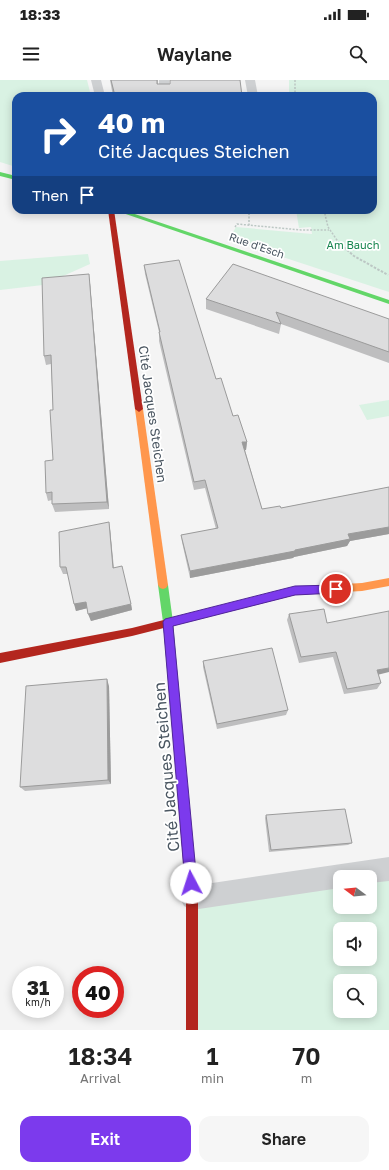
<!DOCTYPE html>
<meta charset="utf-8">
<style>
body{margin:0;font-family:"Golos Text",sans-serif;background:#f6f6f6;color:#222;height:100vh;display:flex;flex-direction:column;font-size:15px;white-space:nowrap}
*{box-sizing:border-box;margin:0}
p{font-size:13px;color:#767676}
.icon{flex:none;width:22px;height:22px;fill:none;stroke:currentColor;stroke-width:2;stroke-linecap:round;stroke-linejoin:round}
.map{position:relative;height:950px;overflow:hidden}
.side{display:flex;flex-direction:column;background:#fff;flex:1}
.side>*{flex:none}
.hud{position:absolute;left:12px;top:12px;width:365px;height:122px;border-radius:12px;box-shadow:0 2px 10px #0003;background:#1a4fa0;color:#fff;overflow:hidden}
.needle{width:26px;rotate:286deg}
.fabs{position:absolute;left:333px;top:790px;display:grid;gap:8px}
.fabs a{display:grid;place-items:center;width:44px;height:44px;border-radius:8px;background:#fff;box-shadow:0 2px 10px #0003;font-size:20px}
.speed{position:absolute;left:12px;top:886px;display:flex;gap:8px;font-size:20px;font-weight:700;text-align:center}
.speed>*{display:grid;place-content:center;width:52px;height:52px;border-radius:50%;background:#fff;box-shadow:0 2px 10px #0003;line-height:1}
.speed small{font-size:10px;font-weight:400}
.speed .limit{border:6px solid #d22;background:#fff;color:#111}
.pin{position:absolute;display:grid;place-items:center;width:34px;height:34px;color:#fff;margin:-17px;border:2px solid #fff;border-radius:50%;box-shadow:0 1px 4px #0007}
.me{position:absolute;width:44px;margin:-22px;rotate:355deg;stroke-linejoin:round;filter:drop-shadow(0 0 3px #0008)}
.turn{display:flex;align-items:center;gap:14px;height:84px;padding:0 20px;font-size:18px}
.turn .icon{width:52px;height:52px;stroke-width:2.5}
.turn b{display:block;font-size:28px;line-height:34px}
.then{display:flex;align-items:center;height:38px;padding:0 20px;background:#0003;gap:8px;font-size:15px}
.eta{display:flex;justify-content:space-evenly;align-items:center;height:68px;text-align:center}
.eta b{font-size:24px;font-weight:600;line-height:28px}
.cta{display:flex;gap:8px;margin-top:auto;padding:8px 20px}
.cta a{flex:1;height:46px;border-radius:12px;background:#7c3aed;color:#fff;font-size:16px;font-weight:600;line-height:46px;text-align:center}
.cta a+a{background:#f6f6f6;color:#222}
.status{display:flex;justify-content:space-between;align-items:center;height:28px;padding:0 20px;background:#fff;direction:ltr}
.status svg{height:11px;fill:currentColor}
header{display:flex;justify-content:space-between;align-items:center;height:52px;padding:0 20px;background:#fff;font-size:18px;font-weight:600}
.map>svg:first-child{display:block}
</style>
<div class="status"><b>18:33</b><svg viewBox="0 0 49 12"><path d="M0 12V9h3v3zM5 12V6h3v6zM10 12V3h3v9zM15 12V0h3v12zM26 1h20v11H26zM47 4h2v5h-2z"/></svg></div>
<header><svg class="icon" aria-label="menu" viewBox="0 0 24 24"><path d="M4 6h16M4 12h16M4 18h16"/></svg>Waylane<svg class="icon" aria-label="search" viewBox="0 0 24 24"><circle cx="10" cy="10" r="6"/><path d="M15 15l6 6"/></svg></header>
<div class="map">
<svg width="389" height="950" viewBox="0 0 389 950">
<rect width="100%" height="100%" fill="#f4f4f4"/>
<g fill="#d9f2e3" fill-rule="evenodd">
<path d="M0 0H87L91 16H16V87L0 82Z"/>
<path d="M289 0H389V212L237 162 231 156 236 147 312 154 311 147 299 148 296 130H373V16H289Z"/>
<path d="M88 174 90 184 43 205 0 210V181Z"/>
<path d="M389 320V336L367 340 359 325Z"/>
<path d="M389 789V950H192V818ZM340 797H370V827H340ZM340 849H370V879H340ZM340 901H370V931H340Z"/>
</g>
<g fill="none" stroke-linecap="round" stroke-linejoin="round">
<g stroke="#bcc7c4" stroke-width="1.5" stroke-dasharray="2 1.5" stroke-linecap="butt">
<path d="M295 0V16"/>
<path d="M324 130 328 147 339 163"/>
<path d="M249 133V145"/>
<path d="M235 147 237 144 301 150H329"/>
</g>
<path stroke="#bcc7c4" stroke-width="2" stroke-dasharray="2.5 1.5" stroke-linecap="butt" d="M338 162 354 176 388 195"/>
<g fill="#ced0d2" fill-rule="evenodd">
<path d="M91 0H101L105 16H95Z"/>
<rect x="159" y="0" width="10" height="16"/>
<path d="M245 0H255L258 16H248Z"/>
<path d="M389 777V801L370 803V797H340V808L192 830 184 826 180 818 184 810 192 806Z"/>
</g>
<g fill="#63d668" fill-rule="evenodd">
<path d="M0 92 16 96V100L0 96Z"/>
<path d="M114 130H123L389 220V224Z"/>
<path d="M163 501 166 502 168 505 173 542 188 717 187 721 183 722 179 721 178 717 163 542 158 505 160 502Z"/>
</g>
<g fill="#ff974d" fill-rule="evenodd">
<path d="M139 326 143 329 168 505 166 508 163 509 160 508 158 505 135 329Z"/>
<path d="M389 498V506L362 511 326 513 323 512 321 509 323 506 326 505 362 503Z"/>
</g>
<g fill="#b3261e" fill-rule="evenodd">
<path d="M108 130H114L143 329 139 332 135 329Z"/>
<path d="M326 505 329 506 331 509 329 512 326 513 295 515 132 556 0 583V573L132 548 295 507Z"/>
<path d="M183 712 187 713 188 717 198 818V950H186V818L178 717 179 713Z"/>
</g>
</g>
<g fill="#bebebf">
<path d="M110 0H158V4L242 16H113Z"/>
<path d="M144 185 216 299 233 336 247 362 246 370H245L262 429 281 428 389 407V454L350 461 347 466 294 477 293 478 190 498 182 462 181 455 216 449 205 408 194 410 159 261V252L145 194Z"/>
<path d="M90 203 109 429 55 432 52 424V420L48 421 46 413 53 380V330L51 284 46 285 44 276Z"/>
<path d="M206 219 389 239V283L281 244 279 254 206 229Z"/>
<path d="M110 449 114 488 131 524 132 530 91 541 87 528 76 531 68 494H63L60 487Z"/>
<path d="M289 534 327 543 378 594 381 603 377 609 344 614 333 577 299 583 287 540Z"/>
<path d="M203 581 288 630 286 635 217 649 203 587Z"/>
<path d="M109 606 111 704 25 711 20 707Z"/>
<path d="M266 735 352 763 348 765 269 772 265 738Z"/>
</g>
<g fill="#9b9b9b">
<path d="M193 14V16H170Z"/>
<path d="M89 194 90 203 109 429 107 422Z"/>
<path d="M242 362H247L246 370 241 371Z"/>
<path d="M109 442 110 449 114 496 113 488Z"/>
<path d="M389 447V454L350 461 347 466 294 477 293 478 190 498V491L295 470 348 454Z"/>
<path d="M86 522 88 528 76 531 74 524Z"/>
<path d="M131 524 132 530 91 541 88 534Z"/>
<path d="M389 588V592L373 596 377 590Z"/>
<path d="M107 599 109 606 111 704 108 700Z"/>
</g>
<g fill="#ddddde" stroke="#9b9b9b">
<path d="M111 0H157V4H170V0H240L242 16H194L193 14 170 16H115Z"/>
<path d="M179 180 216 299 221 298 233 336 238 335 247 362H242L262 429 280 426 281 428 389 407V447L348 454 350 459 295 470V471L190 491 181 455 218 448 205 400 194 402 159 252H160L144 185Z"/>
<path d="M233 184 389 239V272L276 232 281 244 206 219Z"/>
<path d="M89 194 107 422 52 424V412L46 413 45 381 53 380 50 330H53L51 275 44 276 42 198Z"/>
<path d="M109 442 113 488 122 486 131 524 88 534 86 522 74 524 66 487H60L59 452Z"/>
<path d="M324 529 327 543 389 531V588L377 590 381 603 347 609 336 572 301 577 289 534Z"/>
<path d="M272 568 288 630 217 644 203 581Z"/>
<path d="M107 599 108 700 20 707 26 606Z"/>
<path d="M345 729 352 763 271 770 266 735Z"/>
</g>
<path fill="#7c3aed" stroke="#51269a" d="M336 505 339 506 340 509 339 512 336 513 295 515 173 546 197 803 195 807 191 809 187 807 185 803 163 542 165 539 295 506Z"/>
<g text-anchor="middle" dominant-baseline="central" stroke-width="3.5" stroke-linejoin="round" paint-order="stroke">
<g font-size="11" fill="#17864f" stroke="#fff">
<text x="353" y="164">Am Bauch</text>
</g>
<g font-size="11" fill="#4a5661" stroke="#fff">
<text transform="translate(257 165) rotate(19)">Rue d'Esch</text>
</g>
<g font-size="13" fill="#4a5661" stroke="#fff">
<text transform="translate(153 334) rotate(82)">Cité Jacques Steichen</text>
</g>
<g font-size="16" fill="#4a5661" stroke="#fff">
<text transform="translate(166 687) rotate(-95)">Cité Jacques Steichen</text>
</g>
</g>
</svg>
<div class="fabs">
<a><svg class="needle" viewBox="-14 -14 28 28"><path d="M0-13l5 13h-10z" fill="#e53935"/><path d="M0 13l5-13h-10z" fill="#767676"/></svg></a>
<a><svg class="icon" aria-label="sound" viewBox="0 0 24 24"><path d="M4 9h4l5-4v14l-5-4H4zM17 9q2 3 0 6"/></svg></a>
<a><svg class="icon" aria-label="search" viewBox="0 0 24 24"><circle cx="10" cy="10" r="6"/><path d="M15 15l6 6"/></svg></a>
</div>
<div class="speed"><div>31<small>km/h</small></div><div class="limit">40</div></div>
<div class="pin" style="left:336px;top:509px;background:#d93025"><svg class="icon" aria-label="arrive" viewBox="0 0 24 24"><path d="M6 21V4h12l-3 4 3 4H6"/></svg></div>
<svg class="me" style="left:191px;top:803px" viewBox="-20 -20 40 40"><circle r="19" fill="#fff"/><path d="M0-13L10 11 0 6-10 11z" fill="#7c3aed"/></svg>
<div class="hud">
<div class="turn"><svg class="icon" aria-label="right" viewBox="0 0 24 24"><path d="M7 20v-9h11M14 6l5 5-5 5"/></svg><div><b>40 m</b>Cité Jacques Steichen</div></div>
<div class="then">Then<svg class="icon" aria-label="arrive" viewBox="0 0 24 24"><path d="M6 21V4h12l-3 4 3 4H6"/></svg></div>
</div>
</div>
<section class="side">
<div class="eta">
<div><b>18:34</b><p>Arrival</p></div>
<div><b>1</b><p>min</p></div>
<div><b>70</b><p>m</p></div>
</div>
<div class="cta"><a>Exit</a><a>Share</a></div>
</section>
